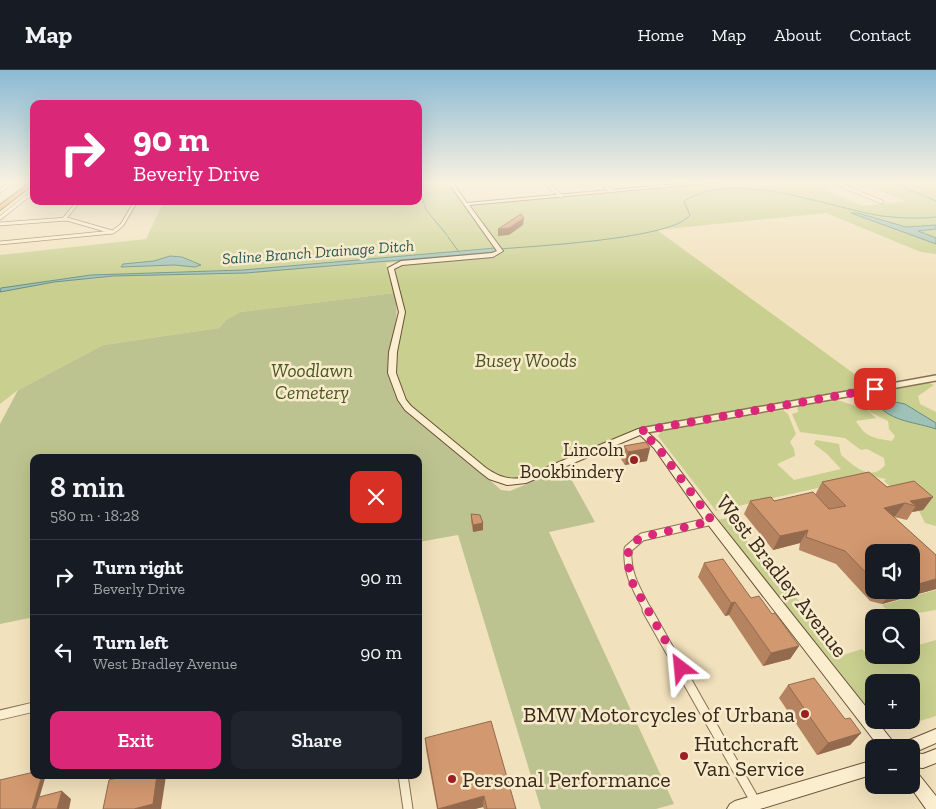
<!DOCTYPE html>
<meta charset="utf-8">
<style>
body{margin:0;font-family:"Zilla Slab",serif;background:#20242c;color:#f1f3f6;height:100vh;display:flex;flex-direction:column;font-size:19px;white-space:nowrap}
*{box-sizing:border-box;margin:0}
p{font-size:16px;color:#9ea1a6}
.icon{flex:none;width:28px;height:28px;fill:none;stroke:currentColor;stroke-width:2;stroke-linecap:round;stroke-linejoin:round}
.map{position:relative;flex:1;overflow:hidden}
.side{position:absolute;left:30px;top:384px;width:392px;height:325px;display:flex;flex-direction:column;background:#171b24;border-radius:10px;box-shadow:0 5px 20px #0002}
.side>*{flex:none}
.top-card{position:absolute;left:30px;top:30px;width:392px;height:105px;border-radius:10px;box-shadow:0 5px 20px #0002;background:#db2777;color:#fff;overflow:hidden}
.controls{position:absolute;left:865px;top:474px;display:grid;gap:10px}
.controls a{display:grid;place-items:center;width:55px;height:55px;border-radius:10px;background:#171b24;box-shadow:0 5px 20px #0002;font-size:25px}
.pin{position:absolute;display:grid;place-items:center;width:42px;height:42px;color:#fff;margin:-21px;border-radius:10px;box-shadow:0 2px 8px #0006}
.me{position:absolute;width:55px;margin:-28px;rotate:331deg;stroke-linejoin:round;filter:drop-shadow(0 0 4px #0008)}
.turn{display:flex;align-items:center;gap:18px;height:105px;padding:0 20px;font-size:22px}
.turn .icon{width:65px;height:65px;stroke-width:2.5}
.turn b{display:block;font-size:35px;line-height:42px}
.round{display:grid;place-items:center;flex:none;width:52px;height:52px;border-radius:10px;background:#20242c}
.headline{display:flex;align-items:center;justify-content:space-between;height:85px;padding:0 20px}
h1{font-size:30px;font-weight:600;line-height:38px}
.primary-button{display:flex;gap:10px;margin-top:auto;padding:10px 20px}
.primary-button a{flex:1;height:58px;border-radius:10px;background:#db2777;color:#fff;font-size:20px;font-weight:600;line-height:58px;text-align:center}
.primary-button a+a{background:#20242c;color:#f1f3f6}
ul{padding:0;list-style:none}
li{display:flex;align-items:center;gap:15px;height:75px;padding:0 20px;border-top:1px solid #363941}
li div{flex:1}
li b{display:block;font-size:19px}
li em{font-style:normal}
header{display:flex;align-items:center;gap:30px;box-sizing:border-box;height:70px;padding:0 25px;background:#171b24;border-bottom:1px solid #363941}
header strong{font-size:24px}
nav{display:flex;gap:28px;margin-inline-start:auto;font-size:18px}
.map>svg:first-child{display:block}
</style>
<header>
<strong>Map</strong>
<nav><a>Home</a><a>Map</a><a>About</a><a>Contact</a></nav>
</header>
<div class="map">
<svg width="936" height="739" viewBox="0 0 936 739">
<rect width="100%" height="100%" fill="#f1e1bc"/>
<g fill="#c8cf8f">
<path d="M419 112H448L497 181 484 185 386 193 394 223 240 242 226 250 219 258 103 275 18 320 0 334V185L146 169 164 131H419Z"/>
<path d="M725 112H807L863 136 905 131 857 112H936V184L921 182 826 143 657 160 875 319 641 361 523 411 503 412 413 344 393 309 400 249 392 196 500 182 498 175 471 135Z"/>
<path d="M927 312 934 315 918 326 920 334 936 342V456L925 453 919 441 884 411 886 409 871 406 716 441 658 366 662 360 783 340 788 344 796 364 790 372 794 379 795 386 777 394 794 410 841 399 827 384 814 374 816 370 839 374 841 385C853 395 871 413 885 395L884 388 867 379 861 380 845 368 800 362 792 344 798 342 797 335 834 329 866 339 876 348 856 351C866 368 874 368 892 371L895 366 889 359 888 351 870 342 862 327 886 324 881 322Z"/>
<path d="M728 448 758 484 765 482 777 496 772 498 843 585 862 579 871 589 884 585H911V577L936 570V646L900 657 890 653 889 655 881 650H911V612H874L873 644 816 577 716 450Z"/>
<path d="M936 513V540L894 547 882 535 936 520Z"/>
</g>
<path fill="#bdc390" d="M394 223C403 254 386 271 388 299 392 335 420 352 445 373 464 388 483 404 501 420L510 421 565 398 595 452 549 462 674 734 656 739H541L458 465 419 472V388H34V547L0 554V354L18 320 103 275 219 258 226 250 240 242Z"/>
<g fill="#a0c1b7" stroke="#678f85">
<path d="M851 143H858L906 157 936 155V159L918 161 936 168V174Z"/>
<path d="M495 178 496 182 246 203 113 206 54 212 0 222 1 218 91 205 243 200Z"/>
<path d="M170 186 182 187 201 195 195 197 174 195 121 197 123 194 154 191Z"/>
<path d="M890 331 905 334 936 353V359C916 352 892 352 878 335Z"/>
</g>
<g fill="none" stroke-linecap="round" stroke-linejoin="round">
<g stroke="#678f85" stroke-width="1">
<path d="M891 112 936 131"/>
<path d="M419 116 426 140 447 165"/>
<path d="M448 167 459 182"/>
<path d="M500 179C534 176 674 169 690 145L684 131C736 99 826 137 882 146 901 148 918 149 936 147"/>
</g>
<g stroke="#897054" stroke-width="4.5">
<g id="street-far3">
<path d="M545 112 561 126"/>
<path d="M598 112 612 121"/>
<path d="M657 112 664 117"/>
<path d="M833 112 882 132"/>
<path d="M0 121 13 112"/>
<path d="M0 148 34 121"/>
<path d="M64 149 79 131"/>
<path d="M0 154 67 149 112 162"/>
<path d="M0 173 113 162 122 155 136 131"/>
</g>
</g>
<g stroke="#897054" stroke-width="8">
<path id="street-far2" d="M641 361 936 308"/>
</g>
<g stroke="#897054" stroke-width="9">
<path id="street-far1" d="M648 541C637 520 626 503 628 479L642 467 712 451"/>
</g>
<g stroke="#897054" stroke-width="11">
<g id="street">
<path d="M647 540 755 731"/>
<path d="M0 645 34 637"/>
<path d="M403 705 408 739"/>
</g>
</g>
<g stroke="#6b5138" stroke-width="2">
<g id="secondary">
<path d="M448 112H452L467 133 699 112H719L469 135 503 181 493 187 402 195 394 199 405 242 397 282 396 303 406 330 411 336 486 398C498 406 507 410 521 408L638 359H644L660 374 711 442 874 647V650H876L894 673 896 678H880L703 448 654 378 640 365 526 413 507 415 489 409 480 402 405 340 398 330 388 303 389 282 399 242 388 198 401 191 492 183 497 181Z"/>
<path d="M936 659V673L913 683 923 684 936 679V693L923 698 911 697V678H900L902 673Z"/>
<path d="M874 690V704L760 739H727L730 734 735 731Z"/>
<path d="M911 699 916 701 936 726V739H926L909 715H911Z"/>
</g>
</g>
<g stroke="#563e29" stroke-width="2">
<path id="highway" d="M31 112H34V114L0 140V135Z"/>
</g>
<use href="#street-far3" stroke="#fbeecf" stroke-width="3"/>
<use href="#street-far2" stroke="#fbeecf" stroke-width="5"/>
<use href="#street-far1" stroke="#fbeecf" stroke-width="7"/>
<use href="#street" stroke="#fbeecf" stroke-width="9"/>
<use href="#secondary" fill="#fbeecf" fill-rule="evenodd"/>
<use href="#highway" fill="#e8a045" fill-rule="evenodd"/>
</g>
<g fill="#b5835f" fill-rule="evenodd">
<path d="M624 376 647 391 625 395 621 389Z"/>
<path d="M869 402 887 417 914 411 933 427 923 440 912 442 907 450 894 447 936 485V519L882 534 870 531 836 494 799 480 800 473 773 480 744 444 750 431 771 427 774 431 813 422 815 425 822 412ZM874 482H911V520H874Z"/>
<path d="M471 444 483 453V460L473 462 471 451Z"/>
<path d="M704 493 772 544 799 576 790 589 763 596 729 545 725 546 698 507Z"/>
<path d="M788 615 845 649 861 663 850 675 817 685 779 628Z"/>
<path d="M425 668 516 739H484L483 737 475 739H437L426 680Z"/>
</g>
<g fill="#936a4e">
<path d="M524 148 523 155 509 165 498 166V159Z"/>
<path d="M650 378 647 391 625 395 628 382Z"/>
<path d="M933 427 923 440 912 442 916 436 910 431Z"/>
<path d="M905 433 895 446 876 451 884 438Z"/>
<path d="M483 453V460L473 462V455Z"/>
<path d="M808 460 800 473 773 480 780 466Z"/>
<path d="M936 509V519L882 534 892 521 897 520H911V516Z"/>
<path d="M735 532 729 545 725 546 731 533Z"/>
<path d="M799 576 790 589 763 596 771 583Z"/>
<path d="M861 663 850 675 817 685 828 673Z"/>
<path d="M42 705H46L36 739H32Z"/>
<path d="M157 705H165L166 706 161 739H134Z"/>
<path d="M62 721 71 729 69 739H57Z"/>
<path d="M484 726 483 737 475 739H439Z"/>
</g>
<g fill="#d2986f" stroke="#936a4e">
<path d="M521 144 524 148 509 158 498 159Z"/>
<path d="M646 372 650 378 628 382 624 376Z"/>
<path d="M869 402 887 417 914 411 933 427 910 431 916 436 905 433 884 438 936 485V509L911 516V482H874V511L845 481 806 467 808 460 780 466 750 431 771 427 774 431 813 422 829 439 846 436 822 412Z"/>
<path d="M471 444 480 445 483 453 473 455Z"/>
<path d="M723 489 751 528 759 526 772 544 775 543 799 576 771 583 735 532 731 533 704 493Z"/>
<path d="M814 608 845 649 850 648 861 663 828 673 788 615Z"/>
<path d="M491 651 516 739H487L484 726 438 739 425 668Z"/>
<path d="M34 702V705H42L32 739H0V710Z"/>
<path d="M128 705H157L153 734 134 739H103L109 710Z"/>
<path d="M62 721 57 739H35L39 727Z"/>
</g>
<linearGradient id="sky" x2="0" y2="1"><stop stop-color="#8bb9d4"/><stop offset="0.52" stop-color="#f9f2e1"/><stop offset="1" stop-color="#f9f2e1" stop-opacity="0"/></linearGradient>
<rect width="936" height="216" fill="url(#sky)"/>
<g fill="none" stroke-linecap="round" stroke-linejoin="round">
<path stroke="#db2777" stroke-width="9" stroke-dasharray="0 16.2" d="M681 598 633 514 626 487 634 472 642 467 712 451 657 376 641 361 875 319"/>
</g>
<g fill="#9c2022" stroke="#f8ebcc" stroke-width="2">
<circle cx="634" cy="390" r="5"/>
<circle cx="805" cy="644" r="5"/>
<circle cx="684" cy="686" r="5"/>
<circle cx="452" cy="709" r="5"/>
</g>
<g text-anchor="middle" dominant-baseline="central" stroke-width="5" stroke-linejoin="round" paint-order="stroke">
<g font-size="16" font-style="italic" fill="#285855" stroke="#f8ebcc">
<text transform="translate(318 182) rotate(-4)">Saline Branch Drainage Ditch</text>
</g>
<g font-size="19" font-style="italic" fill="#48551f" stroke="#f8ebcc">
<text x="526" y="290">Busey Woods</text>
<text x="312" y="300">Woodlawn<tspan x="312" dy="22">Cemetery</tspan></text>
</g>
<g font-size="19" fill="#37281a" stroke="#f8ebcc" text-anchor="end">
<text x="624" y="379">Lincoln<tspan x="624" dy="22">Bookbindery</tspan></text>
</g>
<g font-size="22" fill="#37281a" stroke="#f8ebcc">
<text transform="translate(782 506) rotate(52)">West Bradley Avenue</text>
</g>
<g font-size="22" fill="#37281a" stroke="#f8ebcc" text-anchor="start">
<text x="795" y="644" text-anchor="end">BMW Motorcycles of Urbana</text>
<text x="694" y="673">Hutchcraft<tspan x="694" dy="25">Van Service</tspan></text>
<text x="462" y="709">Personal Performance</text>
</g>
</g>
</svg>
<div class="controls">
<a><svg class="icon" aria-label="sound" viewBox="0 0 24 24"><path d="M4 9h4l5-4v14l-5-4H4zM17 9q2 3 0 6"/></svg></a>
<a><svg class="icon" aria-label="search" viewBox="0 0 24 24"><circle cx="10" cy="10" r="6"/><path d="M15 15l6 6"/></svg></a>
<a>+</a>
<a>−</a>
</div>
<div class="pin" style="left:875px;top:319px;background:#d93025"><svg class="icon" aria-label="arrive" viewBox="0 0 24 24"><path d="M6 21V4h12l-3 4 3 4H6"/></svg></div>
<svg class="me" style="left:681px;top:598px" viewBox="-20 -20 40 40"><path d="M0-17L14 15 0 8-14 15z" fill="#db2777" stroke="#fff" stroke-width="4"/></svg>
<div class="top-card">
<div class="turn"><svg class="icon" aria-label="right" viewBox="0 0 24 24"><path d="M7 20v-9h11M14 6l5 5-5 5"/></svg><div><b>90 m</b>Beverly Drive</div></div>
</div>
<section class="side">
<div class="headline"><div><h1>8 min</h1><p>580 m · 18:28</p></div><a class="round" style="background:#d93025;color:#fff"><svg class="icon" aria-label="close" viewBox="0 0 24 24"><path d="M6 6l12 12M18 6L6 18"/></svg></a></div>
<ul>
<li><svg class="icon" aria-label="right" viewBox="0 0 24 24"><path d="M7 20v-9h11M14 6l5 5-5 5"/></svg><div><b>Turn right</b><p>Beverly Drive</p></div><em>90 m</em></li>
<li><svg class="icon" aria-label="left" viewBox="0 0 24 24"><path d="M17 20v-9H6M10 6l-5 5 5 5"/></svg><div><b>Turn left</b><p>West Bradley Avenue</p></div><em>90 m</em></li>
</ul>
<div class="primary-button"><a>Exit</a><a>Share</a></div>
</section>
</div>
